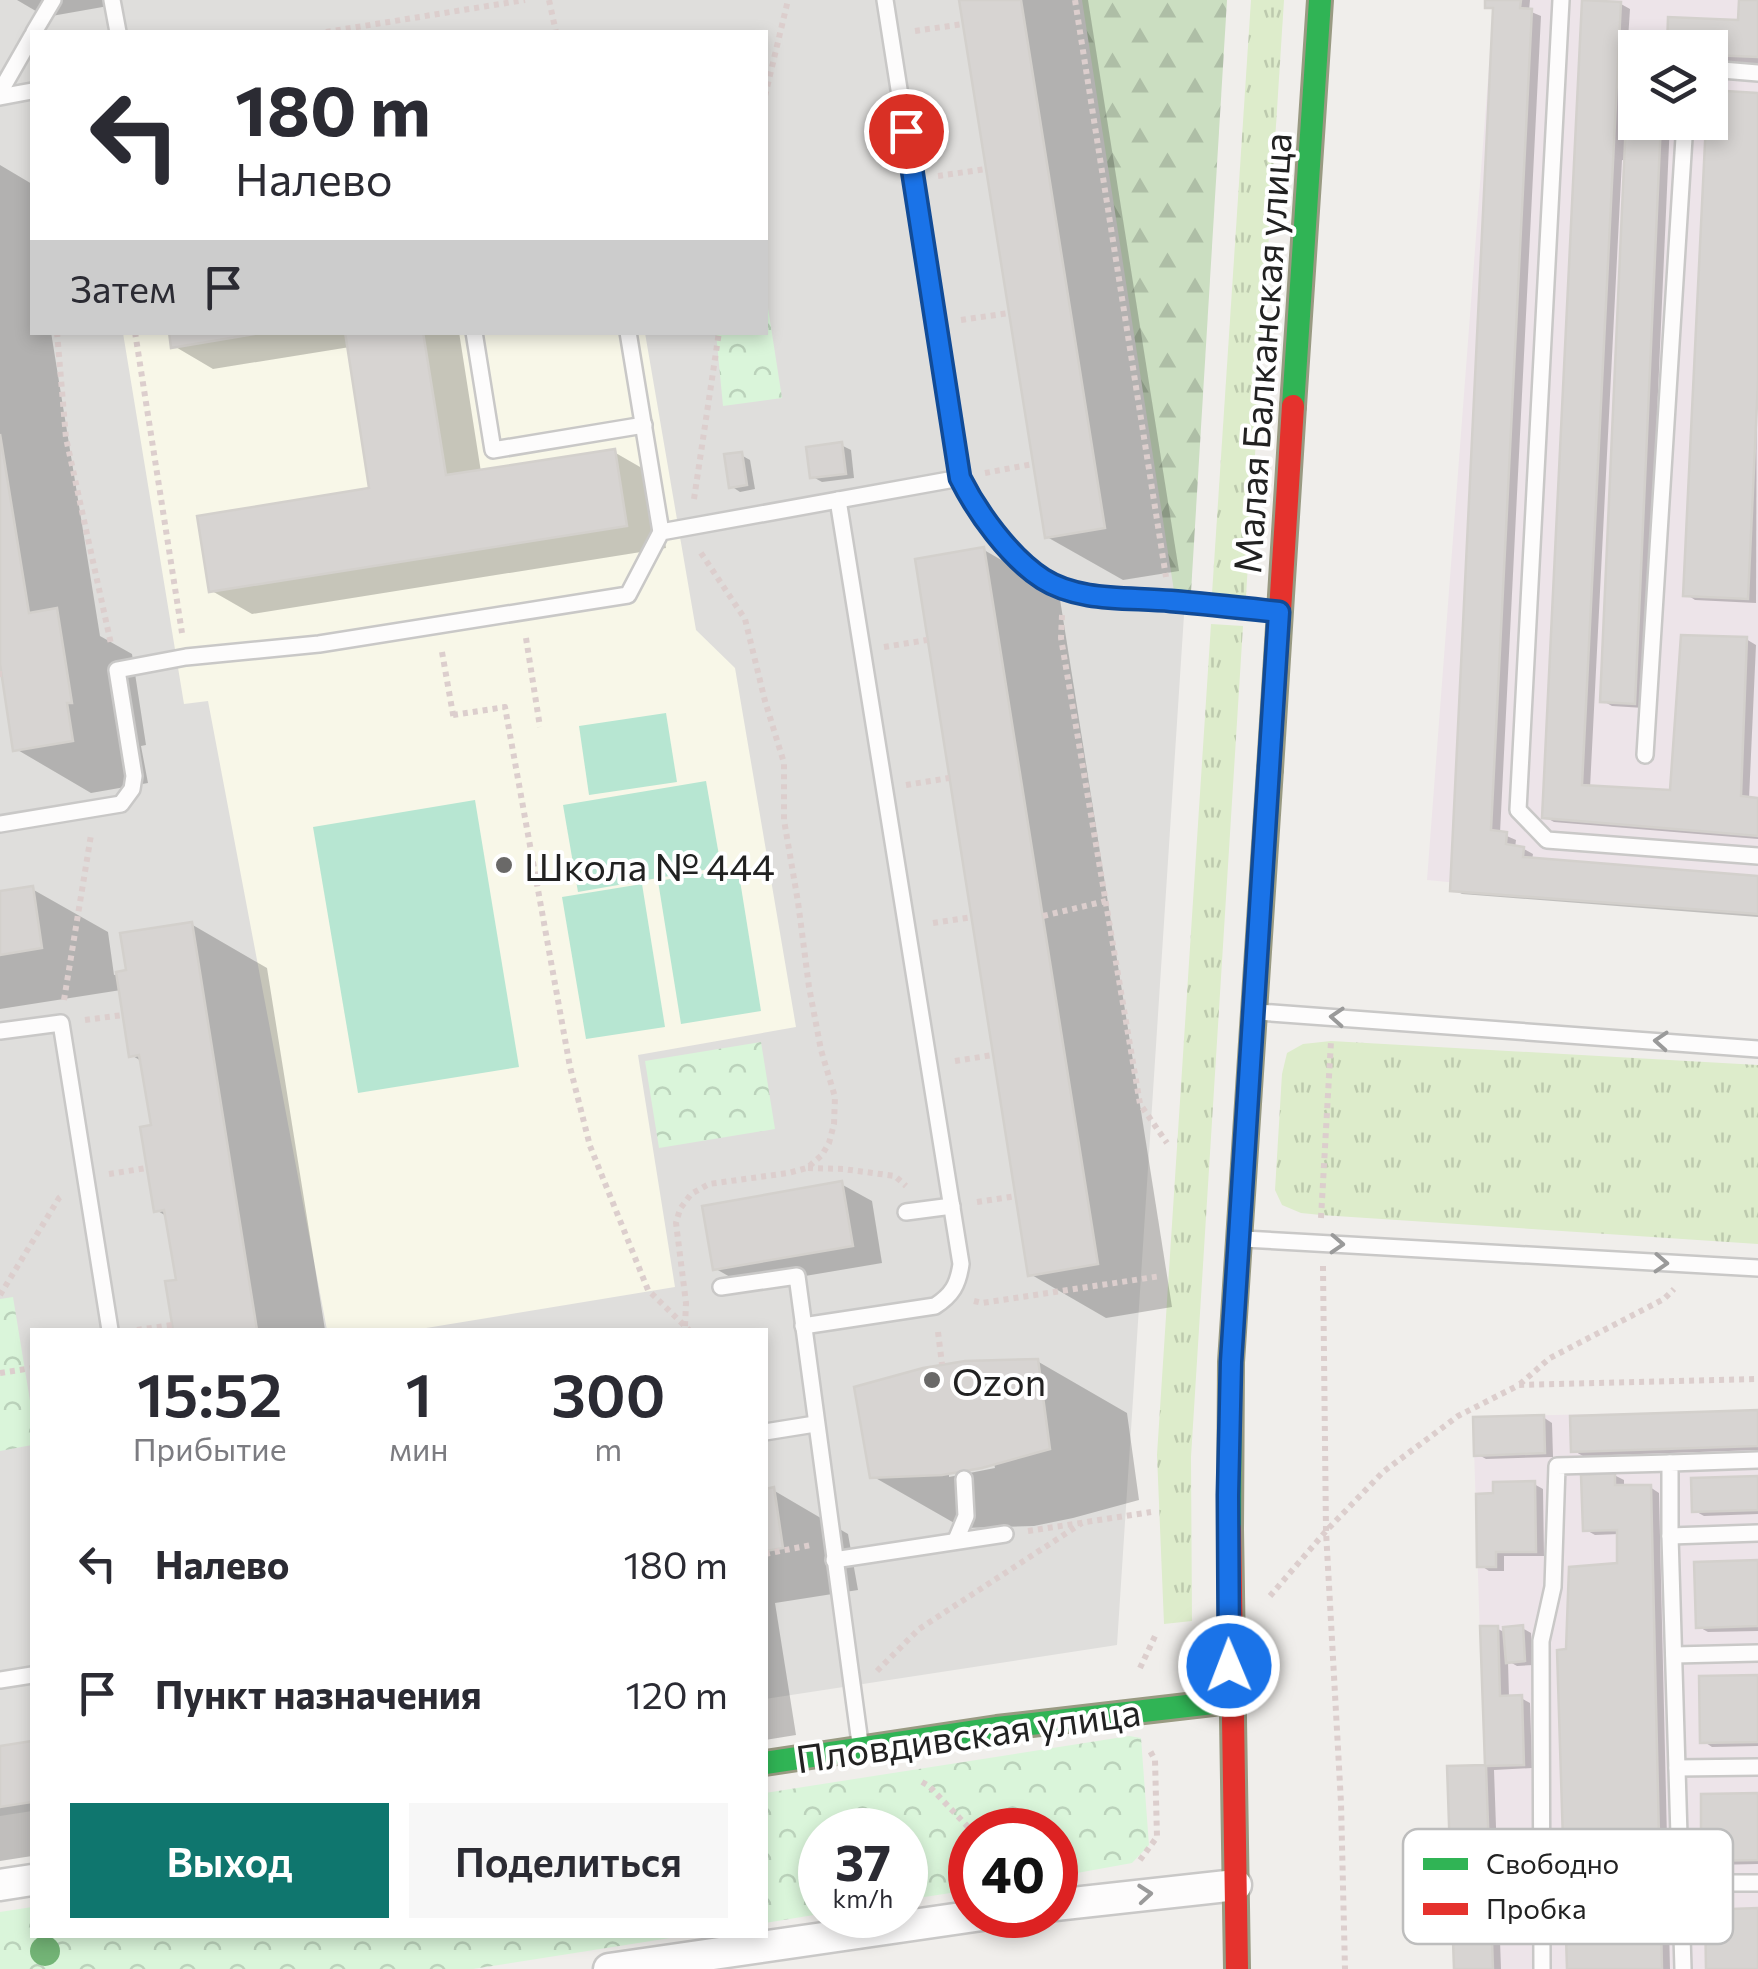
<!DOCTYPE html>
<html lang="ru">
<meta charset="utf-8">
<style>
body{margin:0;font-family:Commissioner,sans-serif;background:#f7f7f7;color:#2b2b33;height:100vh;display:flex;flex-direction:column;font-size:38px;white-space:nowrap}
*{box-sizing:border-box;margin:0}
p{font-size:32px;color:#7c7c81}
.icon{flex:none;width:55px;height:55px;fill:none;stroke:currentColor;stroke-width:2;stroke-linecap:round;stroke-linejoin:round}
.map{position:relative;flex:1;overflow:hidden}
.sheet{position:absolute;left:30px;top:1328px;width:738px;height:610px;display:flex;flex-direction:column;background:#fff;border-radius:0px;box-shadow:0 5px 15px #0003}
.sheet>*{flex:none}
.hud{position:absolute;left:30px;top:30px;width:738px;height:305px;border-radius:0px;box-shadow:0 5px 15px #0003;background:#fff;color:#2b2b33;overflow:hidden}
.buttons{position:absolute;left:1618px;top:30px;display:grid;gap:20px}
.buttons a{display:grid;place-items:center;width:110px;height:110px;border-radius:0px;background:#fff;box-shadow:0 5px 15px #0003;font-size:50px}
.speed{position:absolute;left:798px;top:1808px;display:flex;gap:20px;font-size:50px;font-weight:700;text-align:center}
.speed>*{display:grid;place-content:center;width:130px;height:130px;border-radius:50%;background:#fff;box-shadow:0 5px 15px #0003;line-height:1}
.speed small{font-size:25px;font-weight:400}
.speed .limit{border:15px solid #d22;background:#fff;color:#111}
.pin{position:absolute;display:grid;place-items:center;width:85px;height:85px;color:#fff;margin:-42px;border:5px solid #fff;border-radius:50%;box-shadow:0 2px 10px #0007}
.me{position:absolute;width:110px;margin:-55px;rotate:359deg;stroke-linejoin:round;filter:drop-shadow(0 0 8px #0008)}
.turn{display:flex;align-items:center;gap:35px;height:210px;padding:0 40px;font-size:45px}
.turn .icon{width:130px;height:130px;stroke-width:2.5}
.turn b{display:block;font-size:70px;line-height:85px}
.then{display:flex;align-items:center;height:95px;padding:0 40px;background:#0003;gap:20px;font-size:38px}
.eta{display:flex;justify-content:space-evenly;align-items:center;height:170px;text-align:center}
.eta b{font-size:60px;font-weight:600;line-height:70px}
.primary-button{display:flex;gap:20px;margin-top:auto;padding:20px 40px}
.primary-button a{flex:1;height:115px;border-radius:0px;background:#0f766e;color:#fff;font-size:40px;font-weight:600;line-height:115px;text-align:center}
.primary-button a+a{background:#f7f7f7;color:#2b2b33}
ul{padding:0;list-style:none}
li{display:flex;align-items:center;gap:30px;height:130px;padding:0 40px}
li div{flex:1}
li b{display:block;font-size:38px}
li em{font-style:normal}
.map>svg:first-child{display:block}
</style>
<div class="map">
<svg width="1758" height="1969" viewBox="0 0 1758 1969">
<defs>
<pattern id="grass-tufts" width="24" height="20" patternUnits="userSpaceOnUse" patternTransform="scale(2.5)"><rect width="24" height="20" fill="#ddeccb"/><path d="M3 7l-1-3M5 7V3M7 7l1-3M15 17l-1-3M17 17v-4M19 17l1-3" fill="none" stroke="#bdcaae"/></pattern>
<pattern id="forest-firs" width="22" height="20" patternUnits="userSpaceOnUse" patternTransform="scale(2.5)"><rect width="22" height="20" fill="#cbdec1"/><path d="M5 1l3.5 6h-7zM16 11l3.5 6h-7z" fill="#aebea6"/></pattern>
<pattern id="park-crowns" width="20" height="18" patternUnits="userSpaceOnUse" patternTransform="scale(2.5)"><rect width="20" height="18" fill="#daf5da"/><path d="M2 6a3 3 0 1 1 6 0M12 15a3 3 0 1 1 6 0" fill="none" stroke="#bbd2bb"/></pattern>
</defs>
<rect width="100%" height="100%" fill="#f0eeeb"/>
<path fill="#dfdedc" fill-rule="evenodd" d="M0 0H1224L1117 1645 765 1699V1330H32V1811L0 1816ZM32 32H765V332H32Z"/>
<g fill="#ede4e9" fill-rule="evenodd">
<path d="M1494 0H1758V912L1427 880ZM1635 48H1710V122H1635Z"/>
<path d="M1758 1410V1969H1454L1447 1766 1484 1764 1473 1417Z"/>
</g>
<path fill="#f8f7e8" d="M123 333H645L696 630 735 668 796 1027 638 1055 675 1287 414 1330H327L208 701 184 704Z"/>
<g fill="url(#grass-tufts)">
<path d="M1251 0H1284L1246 596 1212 594Z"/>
<path d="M1211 624 1243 626 1191 1457 1192 1621 1164 1624 1157 1455Z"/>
<path d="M1331 1041 1758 1065V1244L1321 1215 1301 1213 1282 1205 1275 1190 1282 1074 1287 1053 1303 1044Z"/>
</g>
<path fill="url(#forest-firs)" d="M1082 0H1227L1191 592 1174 591Z"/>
<g fill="url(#park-crowns)">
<path d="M765 308H768L782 398 723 406 716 333 765 332Z"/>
<path d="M761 1042 775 1129 659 1148 645 1061Z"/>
<path d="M13 1297 32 1413V1445L0 1451V1299Z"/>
<path d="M1129 1736 1141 1738 1149 1845 1132 1863 1055 1877V1830H970V1890L905 1900V1830H820V1914L765 1923V1793Z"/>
<path d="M32 1907V1935H689L473 1969H0V1912Z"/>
</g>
<g fill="#b7e6d2">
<path d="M666 713 677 782 589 795 579 726Z"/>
<path d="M706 781 721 867 578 892 563 805Z"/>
<path d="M475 800 519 1067 358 1093 313 827Z"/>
<path d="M738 868 761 1011 681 1024 658 881Z"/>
<path d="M642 884 665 1027 586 1039 562 897Z"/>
</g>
<g fill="#0003" fill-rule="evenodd">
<path d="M17 0H113L114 5 46 17Z"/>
<path d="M962 0H1088L1179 571 1123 580 1047 537Z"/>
<path d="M1488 0H1530L1529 11 1541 16 1500 833 1516 840 1515 848 1524 849 1533 854 1532 860 1758 878V917L1462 894 1453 889 1496 11 1487 6Z"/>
<path d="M1742 0H1758V66L1710 64V48L1741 22Z"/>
<path d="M1621 4 1630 9 1627 55H1635V122H1670L1644 708 1612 706 1603 701 1627 161 1622 160 1590 788 1672 792 1746 639 1756 645 1749 799 1758 800V839L1554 822 1545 817Z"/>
<path d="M1710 93 1758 95 1756 603 1695 600 1686 594Z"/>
<path d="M0 165 32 184V332H51L100 636 132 654 146 745 141 746 148 783 91 793 16 749 0 650Z"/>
<path d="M171 332H459L481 472 614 452 654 475 666 548 252 614 212 591 372 490 350 347 213 369 174 346Z"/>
<path d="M841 445 851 450 854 478 822 482 813 477Z"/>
<path d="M741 455 750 460 755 489 740 492 731 486Z"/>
<path d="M984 550 1059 593 1172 1307 1106 1318 1030 1274Z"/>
<path d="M32 889 108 932 114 975 129 973 191 924 267 968 325 1330H175L178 1282 168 1217 156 1210 154 1127 143 1062 131 1055 121 990 0 1009V894Z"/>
<path d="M841 1184 872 1201 882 1263 746 1286 716 1269Z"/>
<path d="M1037 1361 1127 1413 1139 1500 1073 1518 1034 1526 963 1528 872 1476ZM994 1463 995 1468 949 1477V1472Z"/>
<path d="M1758 1412V1450L1583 1456 1574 1451Z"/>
<path d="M1543 1417 1552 1423 1553 1457 1486 1459 1477 1454Z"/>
<path d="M1614 1475 1624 1480V1487H1650L1659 1493 1670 1969H1570L1569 1651 1620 1566 1619 1534 1595 1535 1586 1530Z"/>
<path d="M1758 1479V1514L1704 1516 1695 1511Z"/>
<path d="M1534 1484 1543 1489 1544 1556H1504V1571H1489L1480 1565Z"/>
<path d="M773 1490 848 1534 858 1590 775 1603 796 1735 765 1740V1491Z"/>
<path d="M1758 1562V1631L1708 1632 1699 1627Z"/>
<path d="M1522 1628 1531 1633 1533 1665 1517 1666 1508 1661 1509 1698H1521L1530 1703 1532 1768 1494 1770 1501 1969H1456L1449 1768 1487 1767 1483 1629H1498L1506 1633Z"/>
<path d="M1758 1677V1746L1712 1747 1703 1741Z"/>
<path d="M32 1743V1856L0 1861V1749Z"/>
<path d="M1758 1795V1864L1713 1865 1704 1860Z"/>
</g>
<g fill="#d7d4d2" stroke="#d3d0cc" stroke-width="2.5">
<path d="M959 0H1021L1105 528 1045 538Z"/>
<path d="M1485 0H1521L1520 8 1532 9 1491 830 1507 832 1506 844 1524 847 1523 857 1758 876V914L1450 891 1493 8H1485Z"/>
<path d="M1582 0 1621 2 1582 785 1670 790 1681 635 1747 637 1741 796 1758 798V836L1542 818Z"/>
<path d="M1739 0H1758V57L1710 55V48H1667L1668 17 1738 20Z"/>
<path d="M1629 53H1635V122H1661L1635 704 1600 702Z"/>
<path d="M1710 90 1758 93V381L1748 599 1683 596 1706 122H1710Z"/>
<path d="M169 332H266L171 348Z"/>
<path d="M345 332H423L446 475 615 449 627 526 209 592 197 516 369 488Z"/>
<path d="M0 434 29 613 57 608 72 703H67L73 741 13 751 0 664Z"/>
<path d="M842 442 846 474 810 478 806 447Z"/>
<path d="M742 452 747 485 729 488 724 454Z"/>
<path d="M984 547 1098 1264 1028 1276 915 559Z"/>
<path d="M33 886 42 948 0 955V891Z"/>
<path d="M192 922 257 1330H173L165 1281 176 1280 164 1210 154 1212 140 1127 151 1125 139 1055 129 1057 116 972 126 970 120 933Z"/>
<path d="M842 1181 853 1246 713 1270 702 1206Z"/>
<path d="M1038 1359 1050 1449 982 1468 942 1475 870 1478 854 1387 923 1368 965 1361Z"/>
<path d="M1758 1410V1446L1571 1452 1570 1416Z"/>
<path d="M1544 1415 1545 1453 1474 1456 1473 1417Z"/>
<path d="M1615 1473V1485H1651L1662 1969H1567L1557 1650 1566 1649 1569 1567 1617 1563V1530L1583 1531 1581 1475Z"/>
<path d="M1758 1476V1510L1692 1512 1691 1478Z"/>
<path d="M1535 1481 1536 1552H1496V1567H1477L1476 1494 1493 1493V1482Z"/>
<path d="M774 1487 783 1548 765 1551V1489Z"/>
<path d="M1758 1560V1626L1696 1628 1694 1562Z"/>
<path d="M1523 1625 1525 1661 1506 1663 1503 1627Z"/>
<path d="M1480 1626H1498L1500 1696 1522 1695 1524 1765 1486 1766 1493 1969H1454L1447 1766 1485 1765Z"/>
<path d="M1758 1675V1742L1700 1743 1699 1676Z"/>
<path d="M32 1741V1802L0 1807V1746Z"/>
<path d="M1758 1793V1860L1701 1861V1794Z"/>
<path d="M1758 1908V1969H1706L1705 1910Z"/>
</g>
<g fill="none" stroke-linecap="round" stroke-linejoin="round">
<g stroke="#c9c8c7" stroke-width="20">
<g id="lane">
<path d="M112 0 118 32"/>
<path d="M885 0 960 478C977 512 1009 556 1041 578 1077 602 1127 597 1168 601 1204 603 1239 608 1275 611"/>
<path d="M1561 0 1518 810 1547 840 1758 856"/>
<path d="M34 32 53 0"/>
<path d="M1710 69 1758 73"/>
<path d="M0 92 32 36"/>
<path d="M0 97 32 91"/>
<path d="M474 332 493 450 644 425"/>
<path d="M628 332 661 532"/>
<path d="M1645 755 1685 122"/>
<path d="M0 824 121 804 132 789 134 776 117 670 186 657 319 644 628 595 661 532 960 478"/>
<path d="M1258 1012 1758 1049"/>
<path d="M0 1031 61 1023 110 1330"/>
<path d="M906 1212 952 1206"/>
<path d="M1244 1239 1758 1268"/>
<path d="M721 1287 797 1276 860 1743"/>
<path d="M803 1326 935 1306C952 1295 958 1285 961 1264L838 500"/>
<path d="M765 1432 815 1424"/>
<path d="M1670 1536 1758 1533"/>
<path d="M956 1540 966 1516 964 1479"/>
<path d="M834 1560 1005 1534"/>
<path d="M1674 1655 1758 1653"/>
<path d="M0 1680 32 1675"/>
<path d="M1677 1768 1758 1767"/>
<path d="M1681 1883H1758"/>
<path d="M1542 1969 1541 1641 1553 1587 1557 1466 1670 1463"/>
<path d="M1683 1969 1670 1536V1463L1758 1460"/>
</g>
</g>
<g stroke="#c9c8c7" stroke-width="35">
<g id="street">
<path d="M0 1885 32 1880"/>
<path d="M1055 1905 1236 1885"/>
<path d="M609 1969 982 1915"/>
</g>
</g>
<g stroke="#999a82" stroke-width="28">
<g id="fast">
<path d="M1293 406 1320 0"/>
<path d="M1230 1529 1231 1362 1270 769"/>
<path d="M765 1763 997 1728 1230 1701"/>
</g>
</g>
<g stroke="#999a82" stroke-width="28">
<g id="jam">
<path d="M1270 769 1293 406"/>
<path d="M1230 1529 1237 1969"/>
</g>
</g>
<g stroke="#dccecd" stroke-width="6" stroke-dasharray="5 5" stroke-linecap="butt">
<path d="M549 0 556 32"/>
<path d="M1075 0 1166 577"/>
<path d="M915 31 963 24"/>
<path d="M326 32 525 0"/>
<path d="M765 96 788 0"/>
<path d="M938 176 986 169"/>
<path d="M961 320 1009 313"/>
<path d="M57 332 66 438 111 644"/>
<path d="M135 332 182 633"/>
<path d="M985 473 1033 464"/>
<path d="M694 499 719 332"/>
<path d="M1062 615 1061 638 1140 1104 1167 1143"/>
<path d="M526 638 540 727"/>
<path d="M884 647 927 640"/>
<path d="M442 652 454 720"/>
<path d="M0 674H2"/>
<path d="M453 715 505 707 570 1067 590 1146 648 1290 689 1330"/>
<path d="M906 785 949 778"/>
<path d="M1043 916 1106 901"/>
<path d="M933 923 972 917"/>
<path d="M64 1000 91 835"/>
<path d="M85 1020 123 1015"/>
<path d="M955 1061 993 1055"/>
<path d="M808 1168 843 1169 895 1176 906 1186"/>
<path d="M109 1174 147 1168"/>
<path d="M977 1202 1016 1196"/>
<path d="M1321 1218 1331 1041"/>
<path d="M1323 1266 1326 1531 1341 1803 1345 1969"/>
<path d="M0 1295 59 1198 63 1195"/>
<path d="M974 1301 982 1303 1161 1276"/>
<path d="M685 1326 686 1303 676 1223 680 1209 691 1194 709 1184 788 1173 807 1168 822 1155 829 1143 834 1124 835 1097 821 1050 809 987 798 902 784 820V763L765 701 745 619 699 550"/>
<path d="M137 1330 172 1325"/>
<path d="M938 1332 942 1364"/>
<path d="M0 1373 32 1368"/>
<path d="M1520 1384 1550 1358 1664 1299 1674 1289"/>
<path d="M1028 1531 1151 1512"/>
<path d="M765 1554 811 1545"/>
<path d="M1270 1596 1326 1531 1383 1472 1458 1416 1519 1385 1758 1379"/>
<path d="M1140 1668 1156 1634"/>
<path d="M877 1671 919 1629 1082 1523"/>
<path d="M922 1782 929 1786 971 1830"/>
<path d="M1140 1860 1157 1837 1155 1760 1149 1749"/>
</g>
<use href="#lane" stroke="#fdfcfc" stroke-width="15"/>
<use href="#street" stroke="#fdfcfc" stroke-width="30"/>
<use href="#fast" stroke="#30b455" stroke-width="22"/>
<use href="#jam" stroke="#e5322d" stroke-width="22"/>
</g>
<circle fill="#73b476" cx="45" cy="1951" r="15"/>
<defs><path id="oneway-chevron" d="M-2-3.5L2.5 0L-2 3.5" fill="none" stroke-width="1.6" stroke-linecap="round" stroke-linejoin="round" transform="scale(2.5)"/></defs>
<g stroke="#9a9a9a">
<use href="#oneway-chevron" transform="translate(1337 1017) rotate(-176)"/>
<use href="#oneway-chevron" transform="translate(1661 1041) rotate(-176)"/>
<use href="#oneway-chevron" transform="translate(1337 1244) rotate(3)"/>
<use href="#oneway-chevron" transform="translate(1661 1263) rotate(3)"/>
<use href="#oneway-chevron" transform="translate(1145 1894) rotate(-5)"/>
</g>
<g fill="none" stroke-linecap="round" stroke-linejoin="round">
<g stroke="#114b97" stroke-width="25">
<path id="route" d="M906 131 960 478C977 512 1009 557 1043 579 1079 602 1129 597 1171 601 1207 604 1243 608 1279 612L1231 1362 1228 1495 1229 1666"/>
</g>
<use href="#route" stroke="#1a73e8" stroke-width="18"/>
</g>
<g fill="#6a6968" stroke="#fff" stroke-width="4">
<circle cx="504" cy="865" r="10"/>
<circle cx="932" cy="1380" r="10"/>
</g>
<g text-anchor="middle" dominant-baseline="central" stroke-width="8" stroke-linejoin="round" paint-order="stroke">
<g font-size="38" fill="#222" stroke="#fff">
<text transform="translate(1261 353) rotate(-86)">Малая Балканская улица</text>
<text transform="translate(968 1734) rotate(-8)">Пловдивская улица</text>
</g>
<g font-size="38" fill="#222" stroke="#fff" text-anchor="start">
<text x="524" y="865">Школа № 444</text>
<text x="952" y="1380">Ozon</text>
</g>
</g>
<rect x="1403" y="1829" width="330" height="115" rx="15" fill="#fff" stroke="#bdbdbd" stroke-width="2.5"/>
<rect x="1423" y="1858" width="45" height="12" fill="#30b455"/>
<rect x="1423" y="1903" width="45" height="12" fill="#e5322d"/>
<g font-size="28" fill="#222">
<text x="1486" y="1874">Свободно</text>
<text x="1486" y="1919">Пробка</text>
</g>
</svg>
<div class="buttons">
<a><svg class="icon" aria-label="layers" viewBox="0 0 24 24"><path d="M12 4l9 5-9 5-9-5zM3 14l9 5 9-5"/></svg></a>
</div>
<div class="speed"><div>37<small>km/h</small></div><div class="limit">40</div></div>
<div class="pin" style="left:906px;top:131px;background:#d93025"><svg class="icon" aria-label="arrive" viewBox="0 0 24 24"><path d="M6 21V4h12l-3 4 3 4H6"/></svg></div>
<svg class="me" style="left:1229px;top:1666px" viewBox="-20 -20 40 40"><circle r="17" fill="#1a73e8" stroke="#fff" stroke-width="3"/><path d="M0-11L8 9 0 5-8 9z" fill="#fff"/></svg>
<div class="hud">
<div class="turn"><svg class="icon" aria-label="left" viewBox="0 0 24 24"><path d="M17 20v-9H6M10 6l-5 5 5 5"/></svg><div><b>180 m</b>Налево</div></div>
<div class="then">Затем<svg class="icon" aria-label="arrive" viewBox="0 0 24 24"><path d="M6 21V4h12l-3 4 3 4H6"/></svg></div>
</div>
<section class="sheet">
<div class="eta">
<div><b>15:52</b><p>Прибытие</p></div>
<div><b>1</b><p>мин</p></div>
<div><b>300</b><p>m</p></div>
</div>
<ul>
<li><svg class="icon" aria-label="left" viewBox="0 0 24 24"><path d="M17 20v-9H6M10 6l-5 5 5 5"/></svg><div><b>Налево</b></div><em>180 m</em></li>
<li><svg class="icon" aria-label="arrive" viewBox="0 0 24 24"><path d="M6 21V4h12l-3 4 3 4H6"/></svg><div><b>Пункт назначения</b></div><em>120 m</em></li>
</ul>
<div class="primary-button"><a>Выход</a><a>Поделиться</a></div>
</section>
</div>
